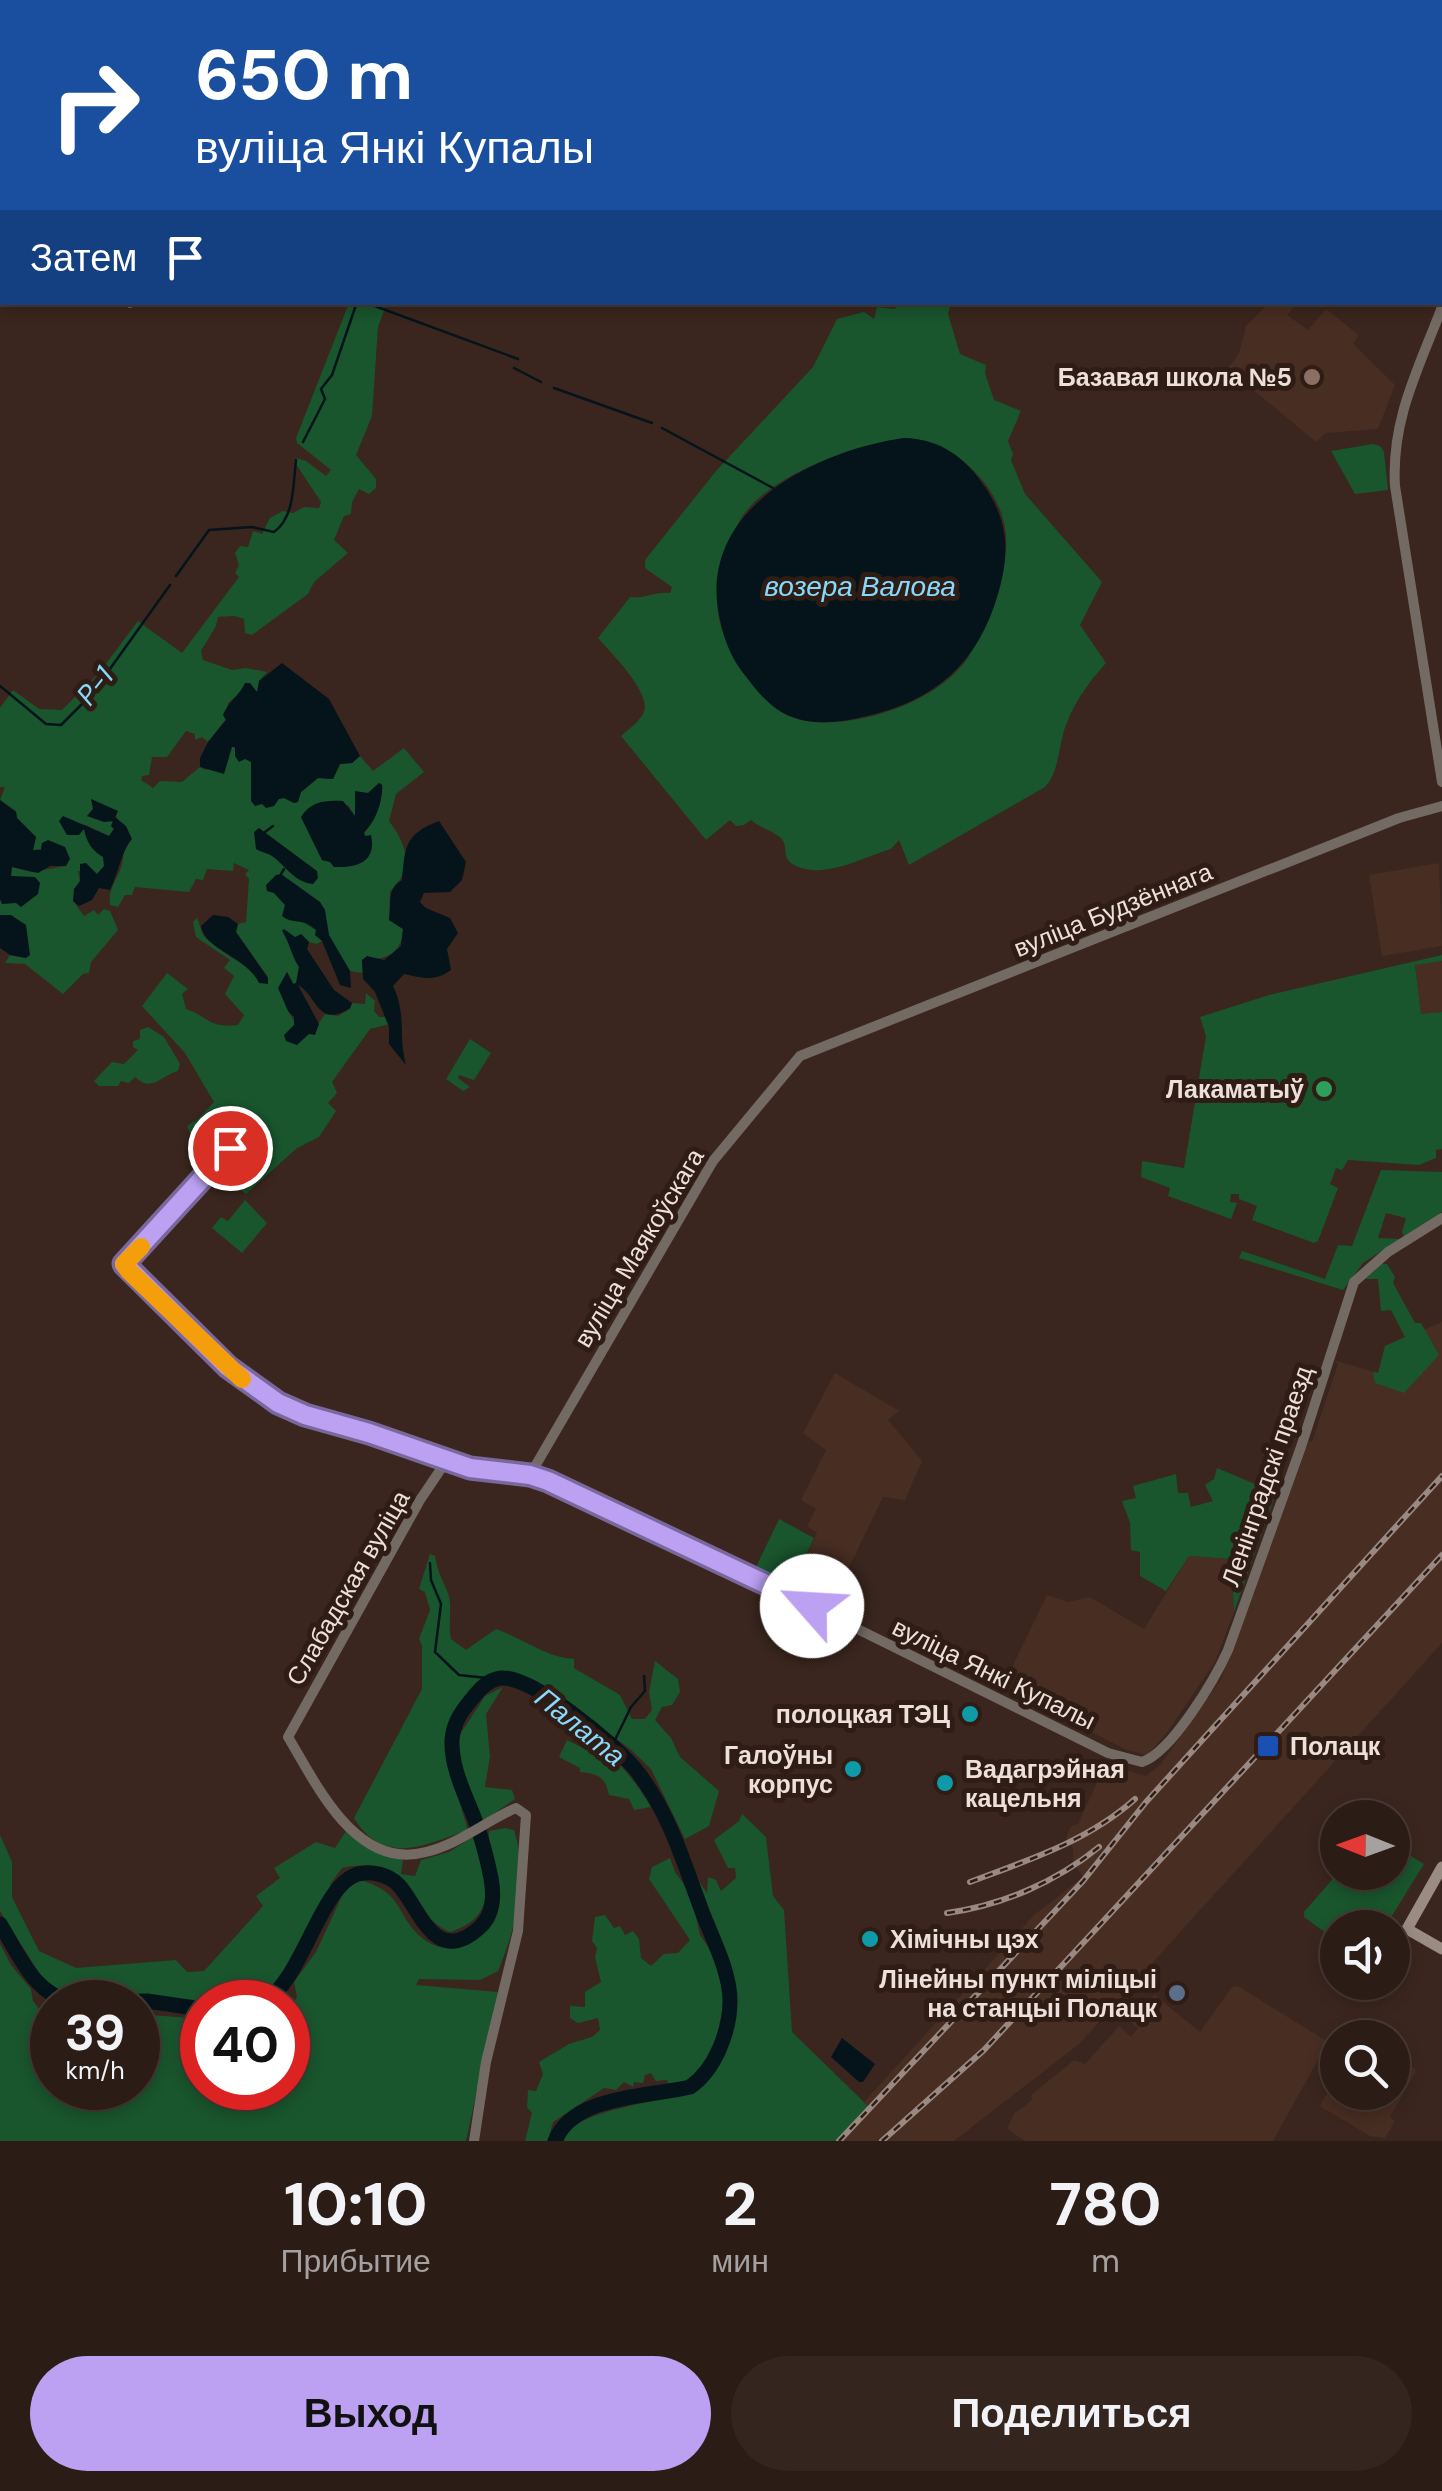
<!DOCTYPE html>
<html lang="ru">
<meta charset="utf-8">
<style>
body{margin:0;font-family:"DM Sans",sans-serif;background:#34251f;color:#f1f3f6;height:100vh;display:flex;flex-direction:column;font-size:38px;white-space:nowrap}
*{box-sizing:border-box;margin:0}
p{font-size:32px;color:#a6a1a1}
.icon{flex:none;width:55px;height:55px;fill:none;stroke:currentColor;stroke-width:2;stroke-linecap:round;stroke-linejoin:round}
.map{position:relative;height:2141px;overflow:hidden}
.panel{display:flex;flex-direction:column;background:#2c1c16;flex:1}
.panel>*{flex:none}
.guide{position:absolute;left:0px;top:0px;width:1442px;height:305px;box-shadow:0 5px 15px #0003,0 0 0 2px #483a35;background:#1a4fa0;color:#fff;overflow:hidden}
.needle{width:65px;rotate:271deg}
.tools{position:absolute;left:1320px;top:1800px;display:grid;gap:20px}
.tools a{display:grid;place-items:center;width:90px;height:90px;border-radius:50%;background:#2c1c16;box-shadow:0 5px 15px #0003,0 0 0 2px #483a35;font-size:50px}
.speed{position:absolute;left:30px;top:1980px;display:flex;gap:20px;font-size:50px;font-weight:700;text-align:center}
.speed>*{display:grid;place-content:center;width:130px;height:130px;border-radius:50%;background:#2c1c16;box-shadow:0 5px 15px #0003,0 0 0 2px #483a35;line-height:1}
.speed small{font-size:25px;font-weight:400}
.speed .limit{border:15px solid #d22;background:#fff;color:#111}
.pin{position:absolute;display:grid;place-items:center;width:85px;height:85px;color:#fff;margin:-42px;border:5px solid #fff;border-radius:50%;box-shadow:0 2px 10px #0007}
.me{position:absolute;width:110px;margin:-55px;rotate:296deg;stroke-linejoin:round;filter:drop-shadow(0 0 8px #0008)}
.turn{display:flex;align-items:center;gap:35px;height:210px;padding:0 30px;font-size:45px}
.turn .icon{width:130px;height:130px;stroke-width:2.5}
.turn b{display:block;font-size:70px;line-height:85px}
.then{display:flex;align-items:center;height:95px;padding:0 30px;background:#0003;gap:20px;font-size:38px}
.eta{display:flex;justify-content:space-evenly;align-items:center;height:170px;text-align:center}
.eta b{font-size:60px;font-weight:700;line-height:70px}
.cta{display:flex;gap:20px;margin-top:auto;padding:20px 30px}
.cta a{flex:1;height:115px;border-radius:60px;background:#bca0f2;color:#111;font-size:40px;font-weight:700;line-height:115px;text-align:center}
.cta a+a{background:#34251f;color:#f1f3f6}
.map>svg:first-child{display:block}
</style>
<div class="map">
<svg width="1442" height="2141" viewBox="0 0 1442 2141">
<rect width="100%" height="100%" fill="#3a261e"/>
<g fill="#472d22">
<path d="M1269 303H1297L1287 315 1308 330 1326 309 1359 335 1353 344 1395 385 1378 429 1326 433 1316 442 1228 369 1239 353 1246 326Z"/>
<path d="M1439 863 1442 946 1382 956 1369 875Z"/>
<path d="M1442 961V1012L1421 1015 1415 964Z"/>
<path d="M1442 1322V1643L1079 2044 954 2141H836L869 2108 864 2102 1034 1915 1083 1877 1073 1862V1848L1066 1838 1071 1826 1078 1824 1101 1774 1111 1782 1122 1769 1146 1776 1160 1765 1221 1679 1309 1441 1312 1442 1338 1364 1333 1360 1378 1373 1385 1346Z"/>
<path d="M835 1373 899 1411 888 1420 922 1461 905 1500 883 1497 831 1605 792 1585 817 1533 807 1526 816 1509 801 1500 826 1450 803 1433Z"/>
<path d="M1189 1556 1231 1559 1234 1612 1215 1662 1166 1734 1147 1755 1127 1750 1002 1688 1047 1595 1068 1602 1090 1597 1144 1629Z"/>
<path d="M1238 1986 1328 2042 1273 2141H1025L1007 2129 1014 2113 1025 2106 1032 2099 1031 2095 1074 2060 1085 2064 1119 2026 1131 2037 1138 2028 1130 2022 1155 1995 1200 2032 1232 1987Z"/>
<path d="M1393 2055 1417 2070 1390 2117 1395 2121 1385 2138 1370 2136 1320 2106 1337 2075 1338 2092H1392Z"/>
</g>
<g fill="#19552d" fill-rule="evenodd">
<path d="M349 303H379L385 308 378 327 372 416 356 455 376 479V488L369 494 359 489 352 502 351 514 344 516 334 540 348 553 314 582 308 594 252 635 245 633 244 619 234 616 218 617 216 626 201 651 203 660 232 670 246 668 267 672 259 681V691L240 693 228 703 226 719 208 742 202 737 195 740V734L186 731 167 757H152L149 775 142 776 141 780 153 788 160 781 182 782 200 767 206 770 228 755 232 746 251 762V777L279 799 284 798 294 803 301 792 318 778 333 779 340 764 352 763 360 756 373 771 404 748 424 772 396 794 389 821C407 845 415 868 390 891L389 920 403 929C402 955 385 960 362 960L363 973 350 971 329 936 324 910 320 902 302 892 274 893 298 919 316 930 322 941 317 944 309 942 301 934C293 947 290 953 299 966L297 983 294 984 287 972 288 1011 304 1037 315 1029 325 1014 338 1016 350 1009 352 1003 365 1004 366 993 375 1001 374 1011 379 1017H386L390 1024 370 1029 332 1082 337 1093 328 1103 336 1111 319 1137 297 1148 246 1194C228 1180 214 1176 232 1153L240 1154 244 1143 235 1134H226L210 1152 204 1153 194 1143 187 1126 198 1119 214 1102 185 1053 142 1006 167 973 188 989 182 994 186 1009C210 1017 206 1028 238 1025L244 1015 225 994 234 976 224 968 230 960 196 937 193 922 197 918C200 924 200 929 203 935 207 943 258 975 268 977L236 932 238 924 246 922 249 879 245 874 249 870 234 863 233 871 207 869 203 880 196 879 189 892 135 887 132 895H125L118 907 110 905C107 887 121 876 123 859 125 842 114 825 117 811L92 800 93 809 88 815 113 822 114 828 109 836 86 825 59 821 85 827 103 857 105 866 97 874 78 871 80 881 73 901 84 916 94 910 98 915 104 909 110 911 118 930 91 962 89 973 83 974 63 994 25 964 5 963 10 955 26 958 11 915H0V899L2 904 24 878 10 876 12 867 31 872 66 866 42 843 41 849 33 850 36 837 17 818 16 811 0 800 5 787H0V708L13 690 39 709 62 710 99 673 138 621 182 653 239 577 235 573 239 565 235 553 240 546 248 547 253 531 262 534 270 518 283 511 293 513 304 507 319 508 321 502 294 461 296 458 306 461 326 476 331 470 297 443 296 438ZM379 783 382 784C384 817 355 846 334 867L330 862 322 860 301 817 348 805 355 816 357 806Z"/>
<path d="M898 303H951L948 314 960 354 986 365 985 373 994 400 1021 411 1008 441 1013 454 1011 460 1025 494 1102 582 1080 625 1106 663C1089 682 1075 701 1066 725 1058 745 1060 771 1045 787L909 865 899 840 891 849C861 858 820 882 791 863 781 855 790 843 778 836 769 829 760 828 751 820L744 825 736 826 730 820 706 840 621 736C629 729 640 721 644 712 651 692 611 653 598 638L630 597C646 599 655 591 670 593L672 587 645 568V560L716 471 813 367 837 319 864 312 874 319 877 307 895 309ZM904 438C957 440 1011 494 1006 549 1005 562 976 645 969 656 940 702 857 729 806 721 778 716 765 698 749 677 716 633 708 601 728 551 732 541 734 531 739 522 764 476 855 445 904 438Z"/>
<path d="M1373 444 1380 446 1384 452 1388 490 1355 494 1331 451Z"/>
<path d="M1442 955V961L1415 965 1421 1014 1442 1012V1149L1436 1150V1158L1419 1165 1348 1160 1342 1170 1336 1168 1330 1184 1338 1188 1318 1241 1314 1243 1252 1220 1257 1206 1239 1199V1194H1231L1230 1202 1237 1203 1231 1219 1168 1196 1170 1188 1141 1177 1142 1161 1184 1168 1206 1036 1200 1017 1269 995Z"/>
<path d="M148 1027 164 1037 180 1064 178 1071C160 1076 152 1093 135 1077L129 1083 121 1081 118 1086H99L94 1081 112 1062 124 1064 138 1050 133 1047V1041L140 1039V1030Z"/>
<path d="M470 1039 491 1053 474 1080 459 1075 458 1078 470 1087 463 1091 446 1079Z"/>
<path d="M1381 1170 1442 1172V1212L1404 1236 1402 1232 1406 1218 1386 1213 1378 1238 1400 1239 1363 1263 1343 1290 1239 1258 1242 1251 1325 1279 1338 1245 1352 1246Z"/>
<path d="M245 1200 267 1223 242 1253 212 1228 221 1217 228 1221Z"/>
<path d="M1382 1264H1387L1395 1277 1393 1283 1415 1323H1421L1439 1355 1404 1393 1375 1383 1373 1372 1378 1373 1385 1346 1405 1337 1391 1310 1381 1311 1378 1279H1365Z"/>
<path d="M1217 1468 1276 1493 1234 1612 1231 1559 1189 1556 1166 1591 1140 1576V1552L1131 1550 1130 1523 1122 1501 1136 1498 1133 1486 1176 1474 1178 1493H1188L1191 1507 1213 1501 1205 1485 1214 1479Z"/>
<path d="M779 1519 814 1538 792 1585 756 1567Z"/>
<path d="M430 1554 435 1556C437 1573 444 1581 449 1596 452 1609 448 1625 451 1639L466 1650 496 1629C522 1638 547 1658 574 1659V1668L620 1695 632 1719H645L652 1710 649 1692 655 1661 678 1679 680 1692 672 1705 662 1707 655 1720 671 1738 680 1757 719 1791 709 1826 685 1839 651 1769 629 1748 533 1679 513 1673 497 1674 482 1680 449 1729 446 1759 468 1830C425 1845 384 1867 354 1818L422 1689V1646L419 1639 430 1610 425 1592 419 1589Z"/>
<path d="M503 1687 486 1714 490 1756 485 1787 512 1790 515 1799 480 1823 463 1775 457 1739 485 1696Z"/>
<path d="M567 1740 583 1748 596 1743C620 1762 635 1781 651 1807L634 1810 629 1799 609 1795C605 1776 598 1774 580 1772V1768L559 1757Z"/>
<path d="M742 1814 766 1837 773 1896 784 1910 792 2032 870 2108 836 2141H564C574 2106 664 2105 694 2089 709 2082 716 2070 722 2055 750 1996 720 1934 694 1880L696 1877 707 1893 708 1877 716 1880 721 1891 736 1878 735 1868H728L714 1840 739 1821Z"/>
<path d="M505 1828 514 1830C529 1877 516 1928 498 1971L480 1980 419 1979 416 1985 498 1992 466 2141H0V1944L11 1965 31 1989 33 2001 41 2011 52 2014V2088H138V2014L202 2019V2088H210L215 2093 211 2088H288V2011L297 1997 294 1982 316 1952 347 1885 361 1880C406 1895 394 1913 421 1937 453 1965 496 1936 500 1899 503 1876 487 1854 489 1831Z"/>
<path d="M346 1831 360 1842 403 1860 401 1874 415 1876 421 1860 449 1852 476 1835C486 1875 501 1917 450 1932 402 1911 413 1853 342 1868L331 1883 325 1900 292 1964 277 1986 260 2000 202 2005 147 1995 75 1998 45 1982 0 1911V1835L12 1862V1897L39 1951 76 1968 176 1960 187 1972 204 1971 263 1906 256 1896 280 1878 274 1868 316 1842 335 1848Z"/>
<path d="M1393 1845 1424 1864 1385 1927 1338 1928 1337 1941 1304 1917V1912L1338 1873 1392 1872Z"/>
<path d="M670 1858 675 1872 691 1894 700 1935 713 1954 725 2000 715 2043 701 2069 688 2081 669 2087 667 2080 656 2081 651 2073 645 2075 643 2083 634 2082 633 2087 624 2082 616 2090 604 2088 553 2122 548 2141H525L532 2113 527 2107 528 2090 536 2091 543 2074 539 2062 569 2044 592 2037 600 2030 598 2018 578 2023 570 2018V2006L585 2007V1992L601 1982 595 1957 597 1948 592 1941 595 1917 605 1915 614 1928 620 1926 625 1935 633 1931 639 1939 641 1958 651 1966 664 1954 678 1953 690 1940 649 1879 652 1867Z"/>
</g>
<g fill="#05141b">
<path d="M904 438C937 439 961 454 980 480 1008 517 1011 551 998 594 978 663 936 700 867 716 847 721 827 724 807 721 779 717 763 699 747 678 730 658 722 635 718 609 702 506 819 450 904 438Z"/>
<path d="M282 663 329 699 360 756 352 763 340 764 333 779 318 778 301 792 298 802 294 803 284 798 279 799 274 806 266 808 262 804 255 806 251 801V762L245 759 239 762 235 756V747H232L224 774 200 767V758L208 742 226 720 223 715C228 702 239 696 245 683H250L257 692 259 681Z"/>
<path d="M379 783 382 785C383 800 376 822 364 832L365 836 371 835C377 862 357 868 334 867L330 862 322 860 301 817C311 801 326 800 343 801L355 816V791L368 793Z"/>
<path d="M91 799 118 811 115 817 126 826 132 839C122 850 118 874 110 890L99 888 92 900 79 906 73 901 74 889 80 881V864L86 863 97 874 104 866 103 857C92 851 86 841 84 829L79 835H67L59 821 63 816 109 836 114 829 111 826 113 821 104 822 87 816 93 809Z"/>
<path d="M0 800 16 812 17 818 36 837 33 850H41L42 843 48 840 65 847 70 859 66 866H50L38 873 12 867 11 876 35 877 40 883 38 894 21 907 16 903 2 904 0 899Z"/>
<path d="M439 821 466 862 462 880 450 892 424 893 420 902 426 908 450 918 458 933 447 949 451 970C435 982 423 978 404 974L393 986C407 1015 398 1036 406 1065L389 1044V1027L375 992 363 979 362 960 367 956 384 960 401 946 403 929 389 920C392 903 386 889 402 880 405 846 405 834 439 821Z"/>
<path d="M259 828 317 871 318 878 313 884C294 882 286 866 272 856 267 853 261 852 256 849L254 832Z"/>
<path d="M281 874 320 902 325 910 329 935 350 971 351 988 340 985 322 941 315 935 316 930C302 917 293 925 282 916L285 905 274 893 267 891 266 885 276 875Z"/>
<path d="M0 915H11L26 925 30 955 26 958 10 955 0 948Z"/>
<path d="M213 915 228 917 238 924 236 932 268 978V984L259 983C247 957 205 950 201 926Z"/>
<path d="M284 929 295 937 301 934 309 942 307 949 334 990 352 1003 350 1008C317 1029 318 996 298 985L319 1024 315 1035 309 1034 297 1045 286 1041 284 1035 294 1025V1017L288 1011 278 988 287 972 293 984 296 983 299 967C291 955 290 943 282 931Z"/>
<path d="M842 2038 875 2064 863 2082H859L831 2057Z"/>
</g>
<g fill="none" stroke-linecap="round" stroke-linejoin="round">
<g stroke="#05141b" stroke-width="2.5">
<path d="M480 2 481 0"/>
<path d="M364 302 518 359"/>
<path d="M514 368 541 382"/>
<path d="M554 388 652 423"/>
<path d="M662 428 773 488"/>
<path d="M303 442 325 399 321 389 332 375 357 302"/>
<path d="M176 576 209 530 252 527 274 532C295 517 293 484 296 460"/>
<path d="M0 686 46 724 61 725 92 694 170 585"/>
<path d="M265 832 273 826"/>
<path d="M281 874 284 869"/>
<path d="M430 1563 431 1580 441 1604 435 1652 459 1675 496 1679"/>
<path d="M612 1746 631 1707 645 1691 644 1676"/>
</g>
<g stroke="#05141b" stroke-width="15">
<path d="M0 1924C19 1955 34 1995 73 2002"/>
<path d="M112 2002 147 2001 202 2009"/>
<path d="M264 2002C305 1978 322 1875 364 1873 374 1872 386 1875 394 1881 417 1897 431 1971 479 1928 494 1915 494 1896 491 1878 487 1858 482 1839 475 1820 465 1794 451 1768 452 1740 453 1724 461 1712 471 1700 479 1690 487 1680 501 1678 532 1675 616 1745 636 1770 670 1813 684 1864 703 1914 713 1940 730 1972 730 2001 730 2031 715 2070 690 2087 648 2097 573 2095 555 2141"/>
</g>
<g stroke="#736a64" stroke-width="10">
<path d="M863 0 873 2"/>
<path d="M1427 0 1428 2"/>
<path d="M357 2 359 0"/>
<path d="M1440 19 1442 21"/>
<path d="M1440 197 1442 198"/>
<path d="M0 214 2 216"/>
<path d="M130 302V303"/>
<path d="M1442 307C1419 368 1391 419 1395 486L1442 782"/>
<path d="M230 1148 125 1264 228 1367 279 1403 305 1415 470 1468 530 1475 548 1481 702 1552 1108 1753 1142 1762C1172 1752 1215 1679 1228 1650L1301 1447 1354 1282 1388 1252 1442 1218"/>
<path d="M447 1460 420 1500 288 1737C317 1785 356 1871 426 1852 459 1844 486 1821 516 1808L526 1815 518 1931 486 2062 474 2141"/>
<path d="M530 1475 713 1161 800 1056 1399 818 1442 806"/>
</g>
<path stroke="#9b8c83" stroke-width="11" d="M1442 1867 1407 1929 1442 1949"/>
<g stroke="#998982" stroke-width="6">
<g id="rail">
<path d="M1111 0 1116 2"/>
<path d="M1180 0 1182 2"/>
<path d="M1440 170 1442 171"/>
<path d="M970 1882C1029 1860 1088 1841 1135 1799"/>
<path d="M947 1913C1003 1905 1056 1882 1099 1847"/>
<path d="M839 2141 1083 1881 1146 1802 1442 1476"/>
<path d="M882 2141 984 2050 1442 1555"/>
</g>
</g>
<use href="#rail" stroke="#2f1d15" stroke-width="2.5" stroke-dasharray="8" stroke-linecap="butt"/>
</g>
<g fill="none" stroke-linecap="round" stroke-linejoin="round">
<g stroke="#7a689d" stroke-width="25">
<path id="route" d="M230 1148 124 1264 228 1367 278 1403 305 1415 369 1433 470 1468 530 1475 548 1481 812 1606"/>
</g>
<use href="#route" stroke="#bca0f2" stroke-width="18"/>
<path stroke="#f59e0b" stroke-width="18" d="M141 1247 124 1264 129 1271 242 1379"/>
</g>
<circle fill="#8d6e63" stroke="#2f1d15" stroke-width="4" cx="1312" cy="377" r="10"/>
<circle fill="#2e9e5b" stroke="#2f1d15" stroke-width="4" cx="1324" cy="1089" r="10"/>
<g fill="#0f9aa8" stroke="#2f1d15" stroke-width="4">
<circle cx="970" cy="1714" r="10"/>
<circle cx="853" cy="1769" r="10"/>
<circle cx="945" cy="1783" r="10"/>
<circle cx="870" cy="1939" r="10"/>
</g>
<rect fill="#1a4fb4" stroke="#2f1d15" stroke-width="4" x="1256" y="1734" width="24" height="24" rx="5"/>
<circle fill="#5c6f8a" stroke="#2f1d15" stroke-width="4" cx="1177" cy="1993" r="10"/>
<g text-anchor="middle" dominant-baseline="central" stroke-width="10" stroke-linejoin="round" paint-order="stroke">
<g font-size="25" font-weight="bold" fill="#ede0da" stroke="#2f1d15" text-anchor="end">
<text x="1292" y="377">Базавая школа №5</text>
<text x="1304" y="1089">Лакаматыў</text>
<text x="950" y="1714">полоцкая ТЭЦ</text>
<text x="1290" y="1746" text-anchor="start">Полацк</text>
<text x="833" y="1755">Галоўны<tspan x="833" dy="29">корпус</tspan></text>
<text x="965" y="1769" text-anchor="start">Вадагрэйная<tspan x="965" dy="29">кацельня</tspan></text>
<text x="890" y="1939" text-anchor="start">Хімічны цэх</text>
<text x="1157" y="1979">Лінейны пункт міліцыі<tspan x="1157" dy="29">на станцыі Полацк</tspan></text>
</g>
<g font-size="25" fill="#ede0da" stroke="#2f1d15">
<text transform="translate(1113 910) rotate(-22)">вуліца Будзённага</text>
<text transform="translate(639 1248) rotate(-59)">вуліца Маякоўскага</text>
<text transform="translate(1267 1476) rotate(-71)">Ленінградскі праезд</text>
<text transform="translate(348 1588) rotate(-60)">Слабадская вуліца</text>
<text transform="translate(994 1674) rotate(26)">вуліца Янкі Купалы</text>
</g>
<g font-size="28" font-style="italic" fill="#86dafe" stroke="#2f1d15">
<text x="860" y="586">возера Валова</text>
<text transform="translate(95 686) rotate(-51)">P-1</text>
<text transform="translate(580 1727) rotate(39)">Палата</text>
</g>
</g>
</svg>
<div class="tools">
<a><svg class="needle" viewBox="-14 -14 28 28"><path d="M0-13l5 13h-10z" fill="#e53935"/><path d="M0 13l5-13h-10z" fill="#a6a1a1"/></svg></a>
<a><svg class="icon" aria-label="sound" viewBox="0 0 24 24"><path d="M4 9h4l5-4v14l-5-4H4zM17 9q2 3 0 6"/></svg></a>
<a><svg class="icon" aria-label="search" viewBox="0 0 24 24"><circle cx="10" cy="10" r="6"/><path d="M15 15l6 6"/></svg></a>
</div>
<div class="speed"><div>39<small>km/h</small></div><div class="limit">40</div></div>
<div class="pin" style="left:230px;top:1148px;background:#d93025"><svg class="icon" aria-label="arrive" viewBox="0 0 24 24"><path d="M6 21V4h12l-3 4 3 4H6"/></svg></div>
<svg class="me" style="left:812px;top:1606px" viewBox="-20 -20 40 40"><circle r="19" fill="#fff"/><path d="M0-13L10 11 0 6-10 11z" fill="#bca0f2"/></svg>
<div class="guide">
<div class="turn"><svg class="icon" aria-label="right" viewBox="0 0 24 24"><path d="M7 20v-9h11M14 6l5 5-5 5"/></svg><div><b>650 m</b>вуліца Янкі Купалы</div></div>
<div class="then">Затем<svg class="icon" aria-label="arrive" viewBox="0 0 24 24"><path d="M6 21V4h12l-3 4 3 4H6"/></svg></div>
</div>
</div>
<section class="panel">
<div class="eta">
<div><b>10:10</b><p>Прибытие</p></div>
<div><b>2</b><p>мин</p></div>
<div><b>780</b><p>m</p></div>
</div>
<div class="cta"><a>Выход</a><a>Поделиться</a></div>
</section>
